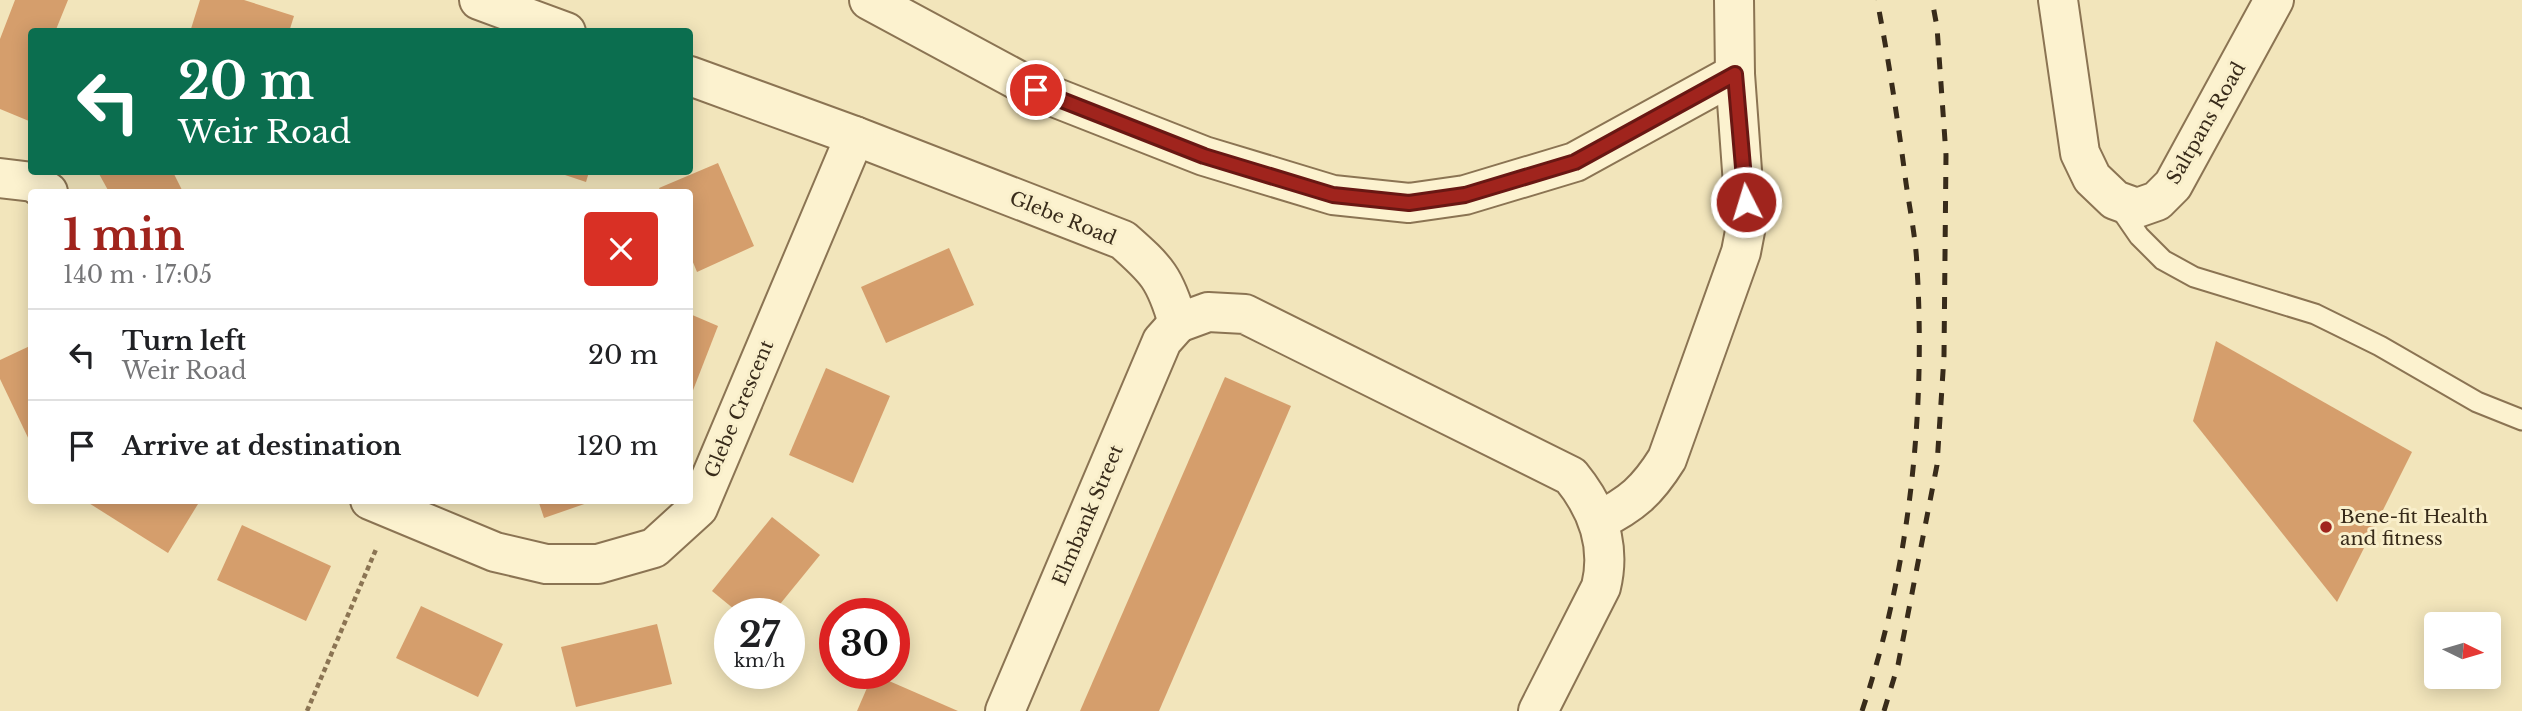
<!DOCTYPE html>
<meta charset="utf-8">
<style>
body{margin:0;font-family:"Libre Baskerville",serif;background:#f6f6f6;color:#202124;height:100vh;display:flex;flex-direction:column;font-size:26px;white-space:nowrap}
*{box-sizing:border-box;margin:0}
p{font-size:23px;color:#757577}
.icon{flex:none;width:38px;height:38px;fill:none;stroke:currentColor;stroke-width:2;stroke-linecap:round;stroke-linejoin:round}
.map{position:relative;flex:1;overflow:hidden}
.panel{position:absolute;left:28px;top:189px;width:665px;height:315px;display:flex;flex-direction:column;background:#fff;border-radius:7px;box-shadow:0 4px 18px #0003}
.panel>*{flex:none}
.hud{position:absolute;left:28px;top:28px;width:665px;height:147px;border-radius:7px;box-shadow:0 4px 18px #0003;background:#0b6e4f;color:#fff;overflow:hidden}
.needle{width:46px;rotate:95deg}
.controls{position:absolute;left:2424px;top:612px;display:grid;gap:14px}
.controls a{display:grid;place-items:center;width:77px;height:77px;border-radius:7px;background:#fff;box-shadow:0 4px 18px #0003;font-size:35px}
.speed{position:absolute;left:714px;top:598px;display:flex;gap:14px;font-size:35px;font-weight:700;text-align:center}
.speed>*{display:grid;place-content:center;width:91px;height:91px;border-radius:50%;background:#fff;box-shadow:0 4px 18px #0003;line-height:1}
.speed small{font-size:18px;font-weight:400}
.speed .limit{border:10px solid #d22;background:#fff;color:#111}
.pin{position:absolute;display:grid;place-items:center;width:60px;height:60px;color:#fff;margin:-30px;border:4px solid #fff;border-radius:50%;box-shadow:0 2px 7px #0007}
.me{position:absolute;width:77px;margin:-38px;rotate:355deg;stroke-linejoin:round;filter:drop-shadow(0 0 5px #0008)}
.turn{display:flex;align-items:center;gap:24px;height:147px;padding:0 35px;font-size:32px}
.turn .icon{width:91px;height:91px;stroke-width:2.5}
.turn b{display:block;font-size:49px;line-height:60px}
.round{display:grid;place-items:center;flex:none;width:74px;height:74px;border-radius:7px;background:#f6f6f6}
.head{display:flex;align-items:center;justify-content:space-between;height:119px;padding:0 35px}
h1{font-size:42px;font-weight:800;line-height:52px;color:#a0241d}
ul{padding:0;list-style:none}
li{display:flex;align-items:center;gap:21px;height:91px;padding:0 35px;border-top:2px solid #e0e0e0}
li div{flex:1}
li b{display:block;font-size:26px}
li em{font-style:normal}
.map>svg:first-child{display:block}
</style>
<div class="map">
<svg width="2522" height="711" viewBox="0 0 2522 711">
<rect width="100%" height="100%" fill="#f2e5bb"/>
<g fill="#d59e6c">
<path d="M15 0H68L55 32H32L29 121 0 109V39Z"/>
<path d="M200 0H244L294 16 289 32H190Z"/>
<path d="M718 163 754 246 697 272 690 255V192H661L659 188Z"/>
<path d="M98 172H173L183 192H109Z"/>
<path d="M556 172H589L586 182Z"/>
<path d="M949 248 974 305 886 343 861 287Z"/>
<path d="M690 314 718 326 690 398Z"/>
<path d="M2216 341 2412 452 2337 602 2193 421Z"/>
<path d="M32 345V446L0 379V360Z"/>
<path d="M826 368 890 396 853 483 789 455Z"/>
<path d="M1225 377 1291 406 1159 711H1080Z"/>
<path d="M84 500H192L198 504 168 553Z"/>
<path d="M538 500H593V501L544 518Z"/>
<path d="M772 517 820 555 772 614H740L712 591Z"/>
<path d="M242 525 331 566 306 621 217 580Z"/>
<path d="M421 606 503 644 478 697 396 658Z"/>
<path d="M657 624 672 684 576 707 561 647Z"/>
<path d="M873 674 958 711H857Z"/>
</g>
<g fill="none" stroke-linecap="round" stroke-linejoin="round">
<g stroke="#8b7453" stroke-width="23">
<path id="service" d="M2117 204 2139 236 2163 260 2194 277 2315 314 2380 346 2477 402 2522 420"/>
</g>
<g stroke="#8b7453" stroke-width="42">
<g id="minor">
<path d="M479 0 566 32"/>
<path d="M869 0 1036 90 1204 156 1333 195 1409 203 1465 195 1575 162 1735 74"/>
<path d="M2058 0 2080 153 2092 178 2115 200 2137 208 2157 201 2173 185 2274 0"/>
<path d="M690 76 855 136 1123 240C1157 270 1165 278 1178 323L1208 312 1245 314 1571 476C1598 509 1611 546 1601 587L1538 711"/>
<path d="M0 178 33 182 48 192"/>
<path d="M370 500 495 552 546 564H598L654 548 698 508 855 136"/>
<path d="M1598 521C1632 504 1647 491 1667 459L1741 252 1746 226 1735 74 1734 0"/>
<path d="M1005 711 1162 341 1178 323"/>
</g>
</g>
<path stroke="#8b7453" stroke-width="4.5" stroke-dasharray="5 3.5" stroke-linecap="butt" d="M307 711 377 547"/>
<use href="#service" stroke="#fcf2cf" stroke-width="19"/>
<use href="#minor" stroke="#fcf2cf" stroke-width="38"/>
<g stroke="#382b1a" stroke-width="5" stroke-dasharray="12 12" stroke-linecap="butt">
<path d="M1862 711C1909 571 1926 414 1917 267 1916 239 1910 211 1906 183 1898 122 1889 61 1877 0"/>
<path d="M1884 711 1898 665 1937 465 1944 356 1946 155 1937 27 1932 0"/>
</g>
</g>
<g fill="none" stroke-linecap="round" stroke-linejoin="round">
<g stroke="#681713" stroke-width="18">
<path id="route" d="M1036 90 1204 156 1333 195 1409 203 1465 195 1575 162 1735 74 1746 202"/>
</g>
<use href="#route" stroke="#a0241d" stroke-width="12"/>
</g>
<circle fill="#a0241d" stroke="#f9efcb" stroke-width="2.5" cx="2326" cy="527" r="7"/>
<g text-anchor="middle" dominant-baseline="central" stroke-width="6" stroke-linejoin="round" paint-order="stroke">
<g font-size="19" fill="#382b1a" stroke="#f9efcb">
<text transform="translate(2206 123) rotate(-60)">Saltpans Road</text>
<text transform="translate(1063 218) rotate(22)">Glebe Road</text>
<text transform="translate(739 409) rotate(-67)">Glebe Crescent</text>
<text transform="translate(1088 515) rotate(-67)">Elmbank Street</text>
</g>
<g font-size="19" fill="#382b1a" stroke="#f9efcb" text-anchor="start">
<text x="2340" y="516">Bene-fit Health<tspan x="2340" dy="22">and fitness</tspan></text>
</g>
</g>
</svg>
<div class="controls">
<a><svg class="needle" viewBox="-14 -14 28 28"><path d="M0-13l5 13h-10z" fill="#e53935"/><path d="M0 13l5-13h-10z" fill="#757577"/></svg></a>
</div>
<div class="speed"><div>27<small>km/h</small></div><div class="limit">30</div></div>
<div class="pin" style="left:1036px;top:90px;background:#d93025"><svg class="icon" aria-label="arrive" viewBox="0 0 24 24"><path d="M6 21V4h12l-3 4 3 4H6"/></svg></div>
<svg class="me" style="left:1746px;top:202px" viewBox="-20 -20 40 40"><circle r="17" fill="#a0241d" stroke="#fff" stroke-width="3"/><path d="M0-11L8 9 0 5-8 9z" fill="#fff"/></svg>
<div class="hud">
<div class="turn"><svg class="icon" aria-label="left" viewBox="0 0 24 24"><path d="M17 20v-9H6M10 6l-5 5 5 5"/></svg><div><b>20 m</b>Weir Road</div></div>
</div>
<section class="panel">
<div class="head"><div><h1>1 min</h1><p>140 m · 17:05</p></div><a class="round" style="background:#d93025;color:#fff"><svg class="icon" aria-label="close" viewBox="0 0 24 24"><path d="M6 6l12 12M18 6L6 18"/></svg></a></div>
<ul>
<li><svg class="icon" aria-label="left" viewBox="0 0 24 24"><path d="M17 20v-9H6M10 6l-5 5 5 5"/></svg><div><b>Turn left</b><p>Weir Road</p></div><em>20 m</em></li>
<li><svg class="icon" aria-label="arrive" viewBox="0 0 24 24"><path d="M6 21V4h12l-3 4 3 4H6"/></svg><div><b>Arrive at destination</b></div><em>120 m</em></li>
</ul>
</section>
</div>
